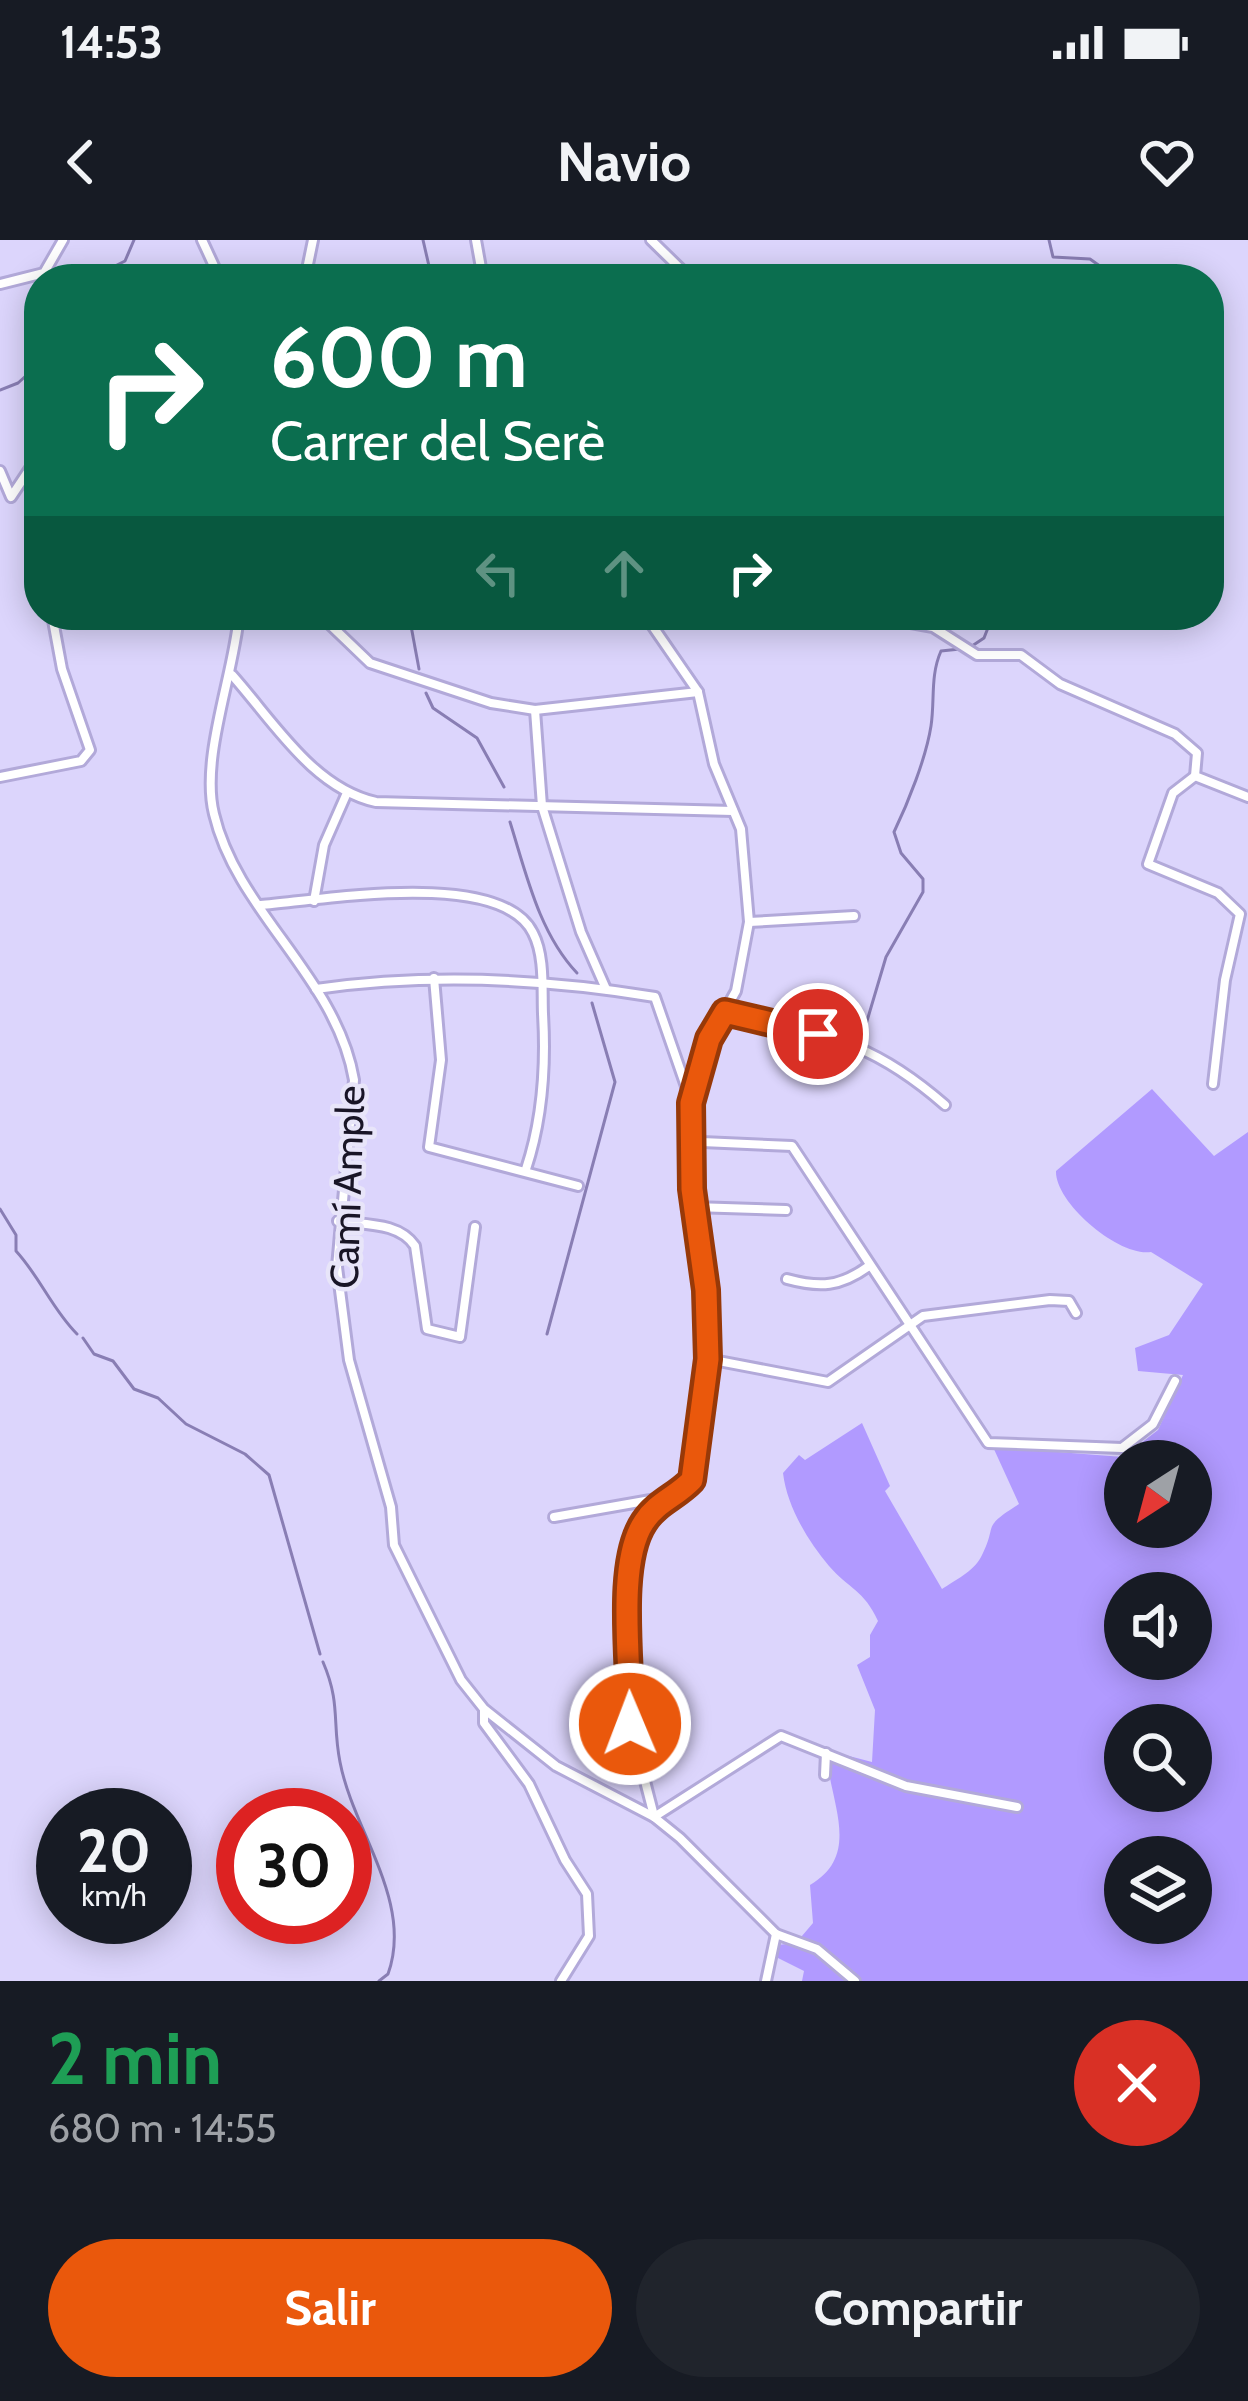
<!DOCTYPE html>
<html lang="es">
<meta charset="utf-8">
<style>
body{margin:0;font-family:Cabin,sans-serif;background:#20242c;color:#f1f3f6;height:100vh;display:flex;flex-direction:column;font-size:45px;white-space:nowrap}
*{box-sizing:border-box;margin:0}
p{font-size:39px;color:#9ea1a6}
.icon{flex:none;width:66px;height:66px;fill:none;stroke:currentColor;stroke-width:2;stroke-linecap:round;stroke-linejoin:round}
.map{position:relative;height:1741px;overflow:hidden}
.side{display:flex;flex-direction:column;background:#171b24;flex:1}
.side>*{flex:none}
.top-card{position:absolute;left:24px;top:24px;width:1200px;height:366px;border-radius:48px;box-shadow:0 6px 30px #0003;background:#0b6e4f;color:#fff;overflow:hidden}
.needle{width:78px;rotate:216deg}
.buttons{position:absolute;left:1104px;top:1200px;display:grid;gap:24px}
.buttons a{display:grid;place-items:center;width:108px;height:108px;border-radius:50%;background:#171b24;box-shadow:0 6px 30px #0003;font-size:60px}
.speed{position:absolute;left:36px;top:1548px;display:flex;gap:24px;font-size:60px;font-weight:700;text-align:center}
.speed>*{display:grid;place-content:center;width:156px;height:156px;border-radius:50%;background:#171b24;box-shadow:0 6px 30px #0003;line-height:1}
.speed small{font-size:30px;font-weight:400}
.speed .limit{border:18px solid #d22;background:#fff;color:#111}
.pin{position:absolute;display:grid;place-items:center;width:102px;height:102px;color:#fff;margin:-51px;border:6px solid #fff;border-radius:50%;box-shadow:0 3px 12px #0007}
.me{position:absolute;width:132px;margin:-66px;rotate:359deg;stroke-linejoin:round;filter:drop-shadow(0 0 9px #0008)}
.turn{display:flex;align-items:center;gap:42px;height:252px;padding:0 48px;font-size:54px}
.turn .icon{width:156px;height:156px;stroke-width:2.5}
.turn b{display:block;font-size:84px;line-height:102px}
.lanes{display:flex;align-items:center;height:114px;padding:0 48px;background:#0003;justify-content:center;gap:60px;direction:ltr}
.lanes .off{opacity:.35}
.round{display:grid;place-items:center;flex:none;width:126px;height:126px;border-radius:63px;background:#20242c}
.headline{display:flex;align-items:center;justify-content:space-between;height:204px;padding:0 48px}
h1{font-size:72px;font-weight:800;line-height:90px;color:#1e9e55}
.cta{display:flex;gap:24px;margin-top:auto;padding:24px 48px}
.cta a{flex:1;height:138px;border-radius:72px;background:#ea580c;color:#fff;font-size:48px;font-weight:800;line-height:138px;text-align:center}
.cta a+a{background:#20242c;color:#f1f3f6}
.status{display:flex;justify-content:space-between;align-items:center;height:84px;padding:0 60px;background:#171b24;direction:ltr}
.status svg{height:33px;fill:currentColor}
header{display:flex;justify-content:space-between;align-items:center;height:156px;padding:0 48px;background:#171b24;font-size:54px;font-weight:800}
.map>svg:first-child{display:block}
</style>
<div class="status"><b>14:53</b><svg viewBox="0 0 49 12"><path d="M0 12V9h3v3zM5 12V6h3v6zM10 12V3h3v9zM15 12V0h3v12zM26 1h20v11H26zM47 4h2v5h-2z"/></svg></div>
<header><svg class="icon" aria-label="back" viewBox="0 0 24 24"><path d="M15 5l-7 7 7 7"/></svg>Navio<svg class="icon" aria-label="heart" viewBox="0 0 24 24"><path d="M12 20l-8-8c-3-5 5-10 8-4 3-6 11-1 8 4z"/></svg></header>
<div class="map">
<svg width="1248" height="1741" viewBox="0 0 1248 1741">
<rect width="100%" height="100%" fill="#dcd5fc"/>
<path fill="#b19aff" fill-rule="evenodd" d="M1152 849 1214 916 1248 892V1741H802L804 1731 776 1717 777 1705 796 1703 813 1683 810 1645C863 1614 829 1562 826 1510L872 1522 875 1470 857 1425 870 1417V1395L878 1381C864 1350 849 1349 829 1326 807 1300 787 1266 783 1233L799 1215 805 1220 862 1183 890 1246 885 1251 942 1349C954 1341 974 1331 981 1317 999 1283 979 1289 1019 1264L993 1207 1123 1217 1158 1190 1183 1135 1138 1131 1135 1108 1169 1095 1203 1044 1151 1012C1119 1017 1055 963 1056 931ZM1125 1221H1191V1287H1125ZM1125 1353H1191V1419H1125ZM1125 1485H1191V1551H1125ZM1125 1617H1191V1683H1125Z"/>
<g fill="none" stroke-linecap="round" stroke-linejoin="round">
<g stroke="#897eb4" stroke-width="3">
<path d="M423 0 432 39"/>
<path d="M1049 0 1053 17 1090 19 1118 39"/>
<path d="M89 39 125 21 134 0"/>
<path d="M0 150 18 143 39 124"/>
<path d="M409 375 419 429"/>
<path d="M969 408 984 398 993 375"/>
<path d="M426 453 433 468 477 498 504 547"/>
<path d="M510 582C526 633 539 693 577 733"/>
<path d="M864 791 886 717 923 652V639L901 613 894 592C908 563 926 518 931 486 935 460 930 436 941 411L960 409"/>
<path d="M0 969 16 995V1011C40 1037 52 1069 77 1094"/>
<path d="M547 1094 615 842 592 763"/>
<path d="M83 1098 94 1114 113 1121 134 1149 158 1158 186 1184 245 1214 269 1235 320 1414"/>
<path d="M323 1422C341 1464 332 1482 340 1522 353 1591 414 1662 388 1734L379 1741"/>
</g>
<g stroke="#b2a9d9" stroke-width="14">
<g id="street">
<path d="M202 0 220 39"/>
<path d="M476 0 483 39"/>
<path d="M651 0 691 39"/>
<path d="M305 39 313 0"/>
<path d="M0 44 44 33 63 0"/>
<path d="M0 231 11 257 39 215"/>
<path d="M239 375C234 434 200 518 214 574 237 672 337 738 354 840L337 1027 349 1120 391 1267 394 1305 461 1440 484 1469 556 1526 654 1577 680 1598 776 1694 817 1709 855 1741"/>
<path d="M320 375 370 423 491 463 535 470 698 452"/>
<path d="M645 375 698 452 714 524 741 589 749 682 736 751 709 799 691 863 692 949 706 1050 708 1119 695 1229 686 1246 663 1258 644 1281 633 1300 629 1323 630 1483 654 1576"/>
<path d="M867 375 933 387 977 415H1021L1060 444 1175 494 1197 513 1195 536 1248 557"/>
<path d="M232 435C274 482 313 548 376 562L733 571"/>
<path d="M535 470 542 566 581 692 606 749"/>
<path d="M1195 536 1173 553 1148 624 1218 653 1240 674 1225 740 1213 844"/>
<path d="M0 537 81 521 90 510 62 429 52 375"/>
<path d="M314 661 324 605 346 555"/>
<path d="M261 665C322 660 501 628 533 693 545 716 542 749 543 774 546 825 542 881 526 929"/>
<path d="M749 682 854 676"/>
<path d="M434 738 441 820 429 907 578 946"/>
<path d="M316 749C430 733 541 738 655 757L690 858"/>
<path d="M725 772C822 795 867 797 945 865"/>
<path d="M691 893 702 902 792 906 988 1203 1122 1208 1153 1184 1175 1141"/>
<path d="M693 967 786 970"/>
<path d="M338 981C365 985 399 982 415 1006L427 1089 460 1097 475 987"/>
<path d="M787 1039C820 1048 840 1047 869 1026"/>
<path d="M708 1119 828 1142 923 1076 1050 1060 1069 1061 1076 1073"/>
<path d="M554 1277 662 1258"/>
<path d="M484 1470V1483L529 1544 565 1620 587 1654 589 1696 561 1741"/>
<path d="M825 1535 826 1513"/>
<path d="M654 1577 781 1496 906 1546 1017 1567"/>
<path d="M766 1741 776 1694"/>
</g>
</g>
<use href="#street" stroke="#fff" stroke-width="8"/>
</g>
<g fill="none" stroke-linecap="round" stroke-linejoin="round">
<g stroke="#983908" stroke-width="30">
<path id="route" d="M630 1484C632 1431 615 1325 644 1282 657 1262 676 1257 692 1240L708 1119 706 1050 692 949 691 863 709 799 725 772 818 794"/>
</g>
<use href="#route" stroke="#ea580c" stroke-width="21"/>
</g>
<g text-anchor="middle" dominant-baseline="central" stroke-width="9" stroke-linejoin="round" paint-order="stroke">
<g font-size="39" fill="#191526" stroke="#e8e5f9">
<text transform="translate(347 947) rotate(-88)">Camí Ample</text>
</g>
</g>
</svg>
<div class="buttons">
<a><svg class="needle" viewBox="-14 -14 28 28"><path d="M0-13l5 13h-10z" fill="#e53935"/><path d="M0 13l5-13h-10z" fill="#9ea1a6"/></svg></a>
<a><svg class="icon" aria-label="sound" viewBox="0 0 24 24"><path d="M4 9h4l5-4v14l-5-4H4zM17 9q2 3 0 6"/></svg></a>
<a><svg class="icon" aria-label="search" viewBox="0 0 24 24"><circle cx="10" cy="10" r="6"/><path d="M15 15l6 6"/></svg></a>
<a><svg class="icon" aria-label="layers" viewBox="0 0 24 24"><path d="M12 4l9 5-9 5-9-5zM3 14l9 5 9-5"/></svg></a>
</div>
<div class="speed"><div>20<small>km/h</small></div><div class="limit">30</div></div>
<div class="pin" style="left:818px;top:794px;background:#d93025"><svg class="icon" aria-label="arrive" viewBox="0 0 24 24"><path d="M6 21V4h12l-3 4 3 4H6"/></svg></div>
<svg class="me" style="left:630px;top:1484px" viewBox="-20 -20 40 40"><circle r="17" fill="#ea580c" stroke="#fff" stroke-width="3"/><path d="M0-11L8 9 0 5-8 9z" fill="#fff"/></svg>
<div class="top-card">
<div class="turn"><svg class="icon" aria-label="right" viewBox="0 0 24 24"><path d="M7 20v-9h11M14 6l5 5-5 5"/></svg><div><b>600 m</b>Carrer del Serè</div></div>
<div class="lanes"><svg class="icon off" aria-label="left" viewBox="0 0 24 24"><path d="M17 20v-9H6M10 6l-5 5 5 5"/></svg><svg class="icon off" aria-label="ahead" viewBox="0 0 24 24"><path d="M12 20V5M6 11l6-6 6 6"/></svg><svg class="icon" aria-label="right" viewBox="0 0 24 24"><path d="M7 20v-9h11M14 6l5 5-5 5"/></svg></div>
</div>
</div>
<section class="side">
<div class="headline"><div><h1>2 min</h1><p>680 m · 14:55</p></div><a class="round" style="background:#d93025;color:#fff"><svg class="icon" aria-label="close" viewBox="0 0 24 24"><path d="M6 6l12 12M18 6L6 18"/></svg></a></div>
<div class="cta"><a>Salir</a><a>Compartir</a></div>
</section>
